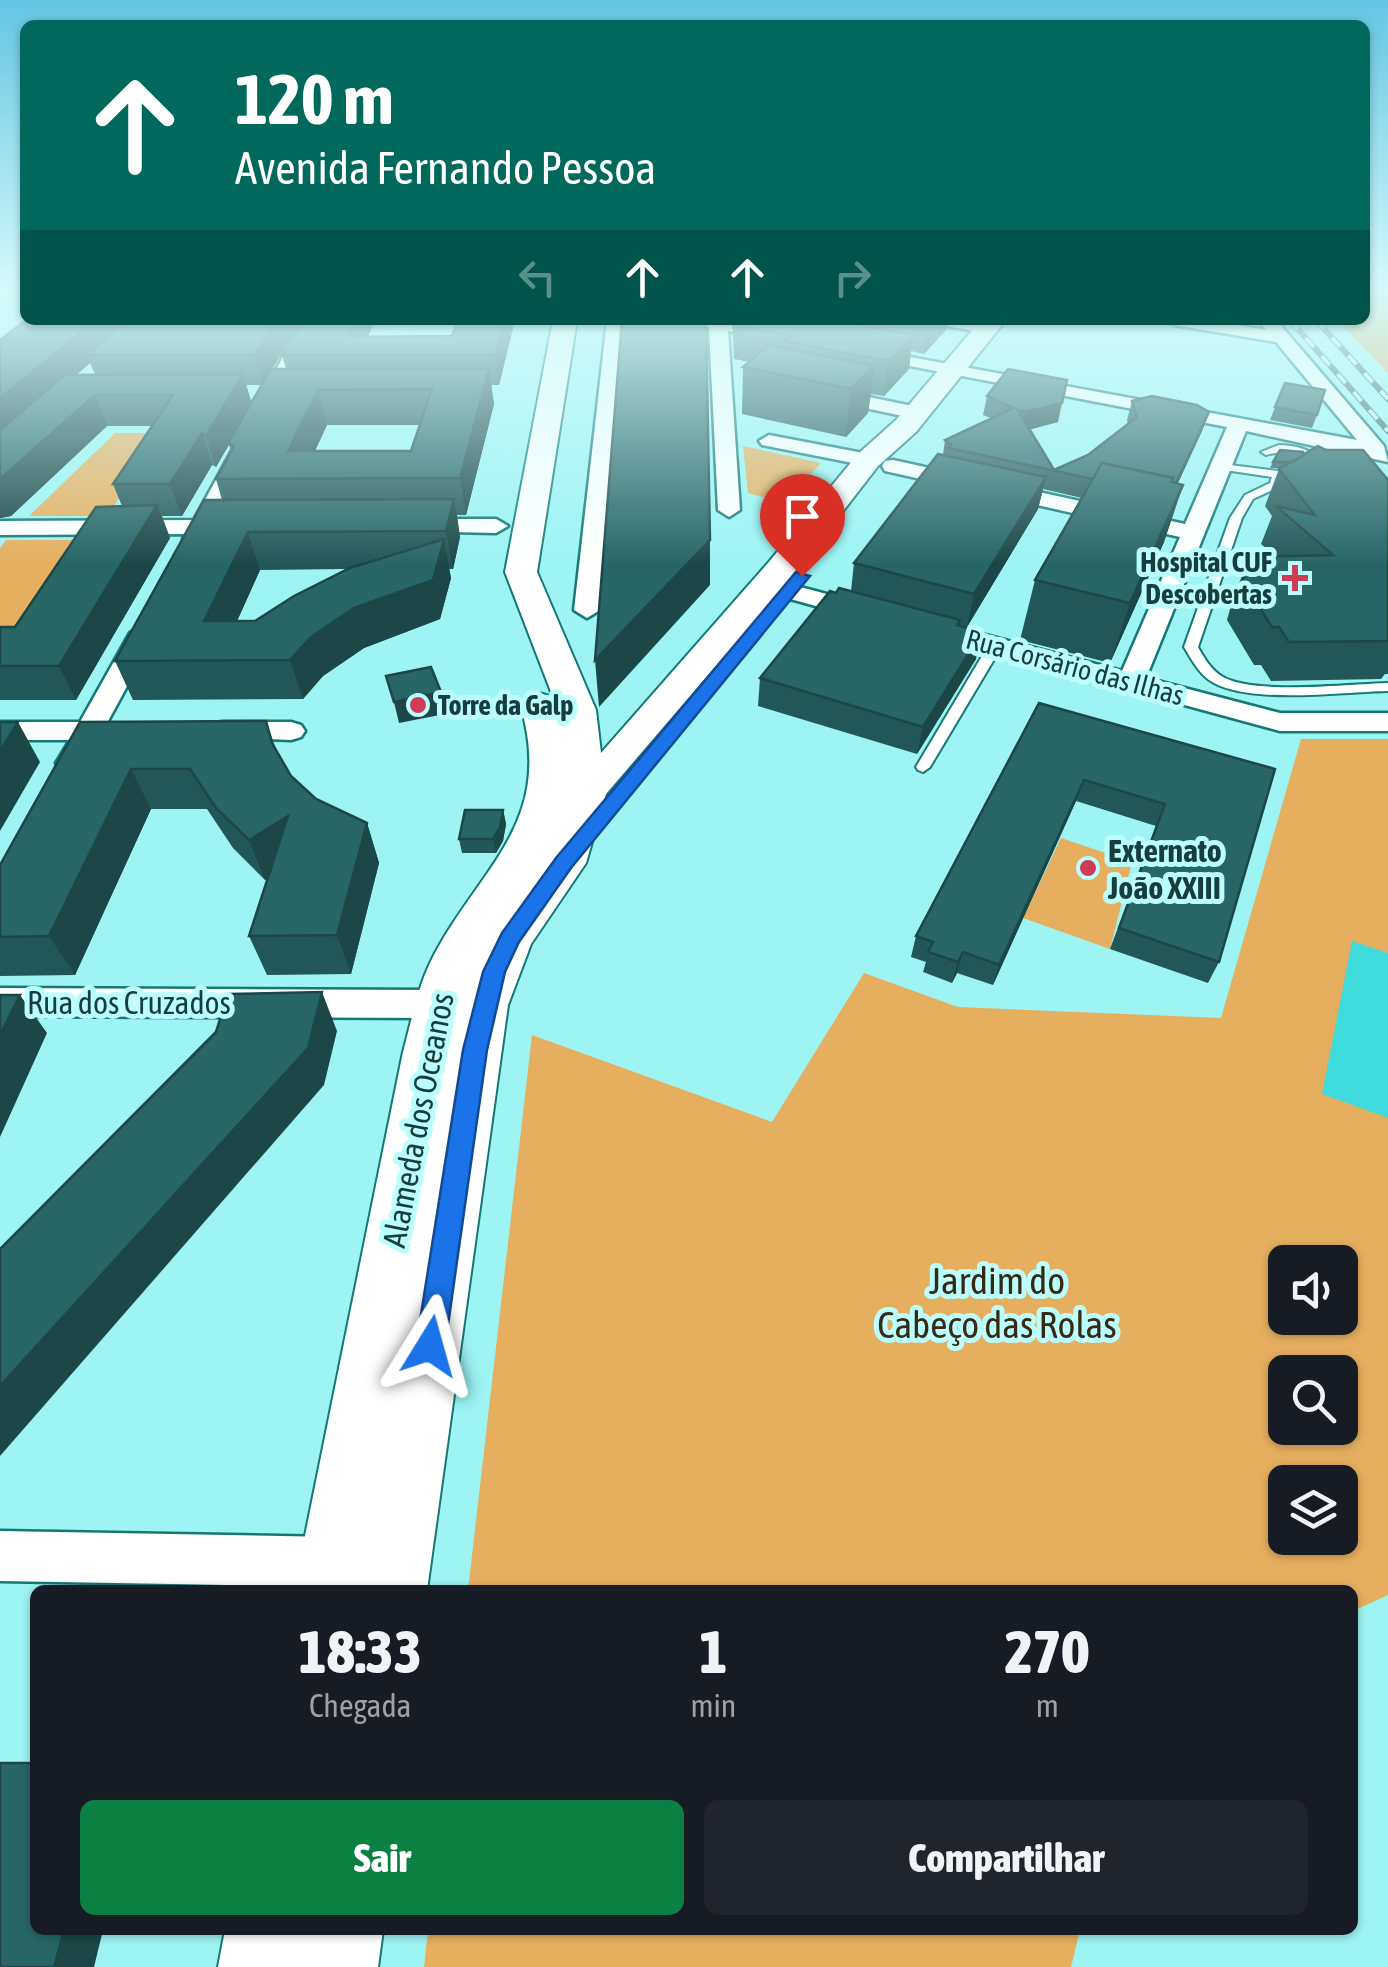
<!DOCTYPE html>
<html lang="pt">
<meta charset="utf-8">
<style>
body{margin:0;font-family:"Asap Condensed",sans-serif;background:#20242c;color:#f1f3f6;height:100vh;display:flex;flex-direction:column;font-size:38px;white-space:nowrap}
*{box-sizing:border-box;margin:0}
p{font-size:32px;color:#9ea1a6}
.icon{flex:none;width:55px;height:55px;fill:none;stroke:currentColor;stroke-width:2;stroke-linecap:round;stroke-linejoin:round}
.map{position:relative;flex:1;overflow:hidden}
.details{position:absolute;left:30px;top:1585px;width:1328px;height:350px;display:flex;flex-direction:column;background:#171b24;border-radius:15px;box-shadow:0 2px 8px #0004}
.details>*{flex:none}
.guide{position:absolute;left:20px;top:20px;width:1350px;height:305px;border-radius:15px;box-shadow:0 2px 8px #0004;background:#00695c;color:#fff;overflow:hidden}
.controls{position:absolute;left:1268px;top:1245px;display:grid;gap:20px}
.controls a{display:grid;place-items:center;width:90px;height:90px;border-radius:15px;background:#171b24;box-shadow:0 2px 8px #0004;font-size:50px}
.pin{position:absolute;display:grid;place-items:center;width:85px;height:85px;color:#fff;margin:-102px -42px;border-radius:50% 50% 50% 0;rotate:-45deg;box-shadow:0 0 10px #0007}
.pin .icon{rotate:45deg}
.me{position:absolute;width:110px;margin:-55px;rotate:8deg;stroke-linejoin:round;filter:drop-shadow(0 0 8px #0008)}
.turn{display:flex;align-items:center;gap:35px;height:210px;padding:0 50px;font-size:45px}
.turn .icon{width:130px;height:130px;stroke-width:2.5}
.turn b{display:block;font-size:70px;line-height:85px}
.lanes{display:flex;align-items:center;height:95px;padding:0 50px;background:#0003;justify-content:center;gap:50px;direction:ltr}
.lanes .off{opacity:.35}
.eta{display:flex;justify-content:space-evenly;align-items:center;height:170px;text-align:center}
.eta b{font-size:60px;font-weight:800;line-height:70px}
.primary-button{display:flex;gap:20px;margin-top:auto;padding:20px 50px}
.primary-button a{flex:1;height:115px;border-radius:15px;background:#0b8043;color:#fff;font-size:40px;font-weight:800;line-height:115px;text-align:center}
.primary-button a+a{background:#20242c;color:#f1f3f6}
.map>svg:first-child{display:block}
</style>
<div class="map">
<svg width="1388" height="1967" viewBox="0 0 1388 1967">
<rect width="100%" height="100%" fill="#9df4f3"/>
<g fill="#e6af5f" fill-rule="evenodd">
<path d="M1365 289H1388V373L1337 320H1365Z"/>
<path d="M115 433H164L107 516H29Z"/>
<path d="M743 446 821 463 784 503 748 493Z"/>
<path d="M6 540H93L0 650V548Z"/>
<path d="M1301 739H1388V1595L1353 1611 1352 1590H468L532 1035 772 1122 864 973 958 1007 1221 1018ZM1285 1262H1340V1318H1285ZM1285 1372H1340V1428H1285ZM1285 1482H1340V1538H1285Z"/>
<path d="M1061 838 1132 862 1110 949 1023 918Z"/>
<path d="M428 1930H1080L1071 1967H424Z"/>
</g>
<path fill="#40dbdc" d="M1352 941 1388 953V1118L1322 1094Z"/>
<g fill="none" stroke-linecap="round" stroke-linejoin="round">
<g stroke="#147878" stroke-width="4">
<g id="lane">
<path d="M1279 445C1295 445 1311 450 1323 460L1324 469 1315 471 1313 461C1297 452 1284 450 1266 455L1261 452Z"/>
<path d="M1222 464 1286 472 1291 475 1283 478 1279 487 1253 499 1242 518 1198 647C1204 658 1211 670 1223 677 1255 695 1349 684 1388 683V691C1343 692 1253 704 1214 683 1200 676 1192 660 1184 647L1230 518 1245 495 1270 483 1272 477 1218 469V465Z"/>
<path d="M995 642 1002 646 930 767 923 772 918 770 916 767 988 646Z"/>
</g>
</g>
<g stroke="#147878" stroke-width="5">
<g id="street">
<path d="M303 320H321L217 520 227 522 231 527 227 532 209 534 203 544H187L183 539 186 534 0 535V521L194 520Z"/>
<path d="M607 320H625L600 610 587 618 574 610Z"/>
<path d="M692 320H728L783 331 786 335 777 340 728 331 740 510 729 517 718 510 709 327Z"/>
<path d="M931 320H971L996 328 987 333 940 325Z"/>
<path d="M1165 320H1206L1266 330 1258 320H1276L1384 446 1388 462 1246 431 1146 678 1280 713H1388V731H1280L927 635 923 630 936 622 1122 671 1180 537 885 471 882 466 885 461 893 460 1185 524 1227 427 863 357 854 351 856 347 1357 440 1276 342 1174 325Z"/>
<path d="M825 388 917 407 927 413 917 419 818 398 815 394Z"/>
<path d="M769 435 868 454 879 460 868 466 762 445 759 441Z"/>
<path d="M411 519H496L508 526 496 533 403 531 399 526Z"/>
<path d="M766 578 876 607 880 612 867 620 757 590 754 585 757 580Z"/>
<path d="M143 625 156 633 107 723 119 731 115 737 98 740 81 770H61L56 763 70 740H0V722H80L130 633Z"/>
<path d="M222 722H291L301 725 305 731 301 737 291 740 212 737 208 731 212 725Z"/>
<path d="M0 988 438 990 451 994 456 1004 451 1014 438 1018 0 1016Z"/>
<path d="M0 1531 334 1537 352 1544 359 1562 352 1580 334 1587 0 1581Z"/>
</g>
</g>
<g stroke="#147878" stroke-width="4">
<g id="secondary">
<path d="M553 320H577L537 572 596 710 601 753 768 563 858 454 896 420 981 320H1006L916 432 878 466 792 577 606 794 586 863 531 944 508 1005 427 1590H294L403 1052C411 1023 417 990 430 963 476 869 557 825 520 704L526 696 539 693 553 697 505 572Z"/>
<path d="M225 1930H383L378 1967H218Z"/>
</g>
</g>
<use href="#lane" fill="#fff" fill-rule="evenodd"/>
<use href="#street" fill="#fff" fill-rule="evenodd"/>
<use href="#secondary" fill="#fff" fill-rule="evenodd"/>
<g stroke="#3a6b6b" stroke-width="6">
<g id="rail">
<path d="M1290 320 1388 431"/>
<path d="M1316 320 1388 399"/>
</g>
</g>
<use href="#rail" stroke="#bafefd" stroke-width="4" stroke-dasharray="12" stroke-linecap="butt"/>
</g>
<g fill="#225757" fill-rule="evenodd">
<path d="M26 320H301L272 369H286L282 355 368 337 452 336 515 320 499 385H491L494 404 466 515H457L460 537 453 569H449L451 578 440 619 364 648 323 676 303 699 133 700 115 661 222 500 216 479 231 451 229 445 216 467 212 465 182 516H162L170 538 76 700H0V627H15L122 506 113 484 152 426H107L11 516 0 518V340ZM90 363 95 374H77ZM246 385H261L251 403ZM327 425H420L411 451H315ZM347 569 255 621H237L260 570Z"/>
<path d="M732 320H947L946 330 924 354 911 351 909 369 884 396 871 394 868 413 846 437 742 414 743 367 749 362 734 359Z"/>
<path d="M1285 383 1317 415 1312 428 1270 420Z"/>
<path d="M987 396 1058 422 1030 429 1054 470 1088 455 1128 424 1127 420 1132 401 1209 412 1202 431 1178 483 1183 485 1164 542 1110 663 1020 640 1035 580 1082 498 1043 489 1038 509 967 627 959 625 976 659 917 754 758 706 760 678 851 591 854 563 943 455 945 440 991 418 983 415Z"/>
<path d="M1304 455 1388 480V674H1385L1381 679 1271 681 1261 665H1254L1227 620 1234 595 1250 557 1275 556 1261 544 1272 516 1265 506 1279 469 1281 468H1270L1273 462Z"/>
<path d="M1039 703 1275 769 1219 962 1208 983 1110 949 1156 826 1076 801 993 985 957 973 952 983 923 972 926 962 911 957 916 936Z"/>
<path d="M266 721 277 752 291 776 316 799 367 823 379 863 351 974 267 975 249 936 268 878 265 880 233 848 207 809H151L75 975 0 976V865L80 722Z"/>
<path d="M503 810 506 824 503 841 496 853H462L459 839Z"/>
</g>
<g fill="#1c4747">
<path d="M96 320H140L87 355 90 363 0 441V398Z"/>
<path d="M276 320H301L263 385 254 355Z"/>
<path d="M356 320H375L360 355 348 337Z"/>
<path d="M504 320H515L499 385 495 355Z"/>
<path d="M929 320H947L946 330 924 354Z"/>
<path d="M913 335 909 369 884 396 888 361Z"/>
<path d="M874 366 868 413 846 437 851 389Z"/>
<path d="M489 369 494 404 466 515 460 478Z"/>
<path d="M243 374 252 404 216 467 206 436Z"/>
<path d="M318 390 327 425 302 478 288 451Z"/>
<path d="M95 395 107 426 11 516 0 518V479Z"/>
<path d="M1062 403 1058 422 1021 432 1025 412Z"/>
<path d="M1209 412 1202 431 1163 515 1170 495Z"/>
<path d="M202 433 212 465 182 516 170 484Z"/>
<path d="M1046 477 1038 509 967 627 974 594Z"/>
<path d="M1183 485 1164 542 1110 663 1130 603Z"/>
<path d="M454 499 460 537 453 569 446 531Z"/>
<path d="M157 505 170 538 76 700 59 666Z"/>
<path d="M248 532 260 570 219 661 204 621Z"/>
<path d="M444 539 451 578 440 619 364 648 323 676 303 699 290 660 311 637Z"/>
<path d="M710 540V585L599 707 595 660Z"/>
<path d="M982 632 976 659 917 754 923 727Z"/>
<path d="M441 692 445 714 399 723 394 702Z"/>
<path d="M18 722 40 762 0 831V751Z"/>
<path d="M131 769 151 809 75 975 49 936Z"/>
<path d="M1084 780 1076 801 993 985 999 965Z"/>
<path d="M503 810 506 824 503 841 496 853 493 839Z"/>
<path d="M288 816 303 856 265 880 249 840Z"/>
<path d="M367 823 379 863 351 974 337 935Z"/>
<path d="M963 952 957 973 952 983 958 962Z"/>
<path d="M322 992 337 1031 324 1085 0 1456V1386Z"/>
<path d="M20 995 47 1033 0 1137V1035Z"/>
<path d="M64 1930H103L94 1967H54Z"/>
</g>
<g fill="#286565" stroke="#1c4747" stroke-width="2.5" fill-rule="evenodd">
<path d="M26 320H96L0 398V340Z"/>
<path d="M128 320H276L254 355H87Z"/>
<path d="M303 320H356L348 337 452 336 458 320H504L495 355H282Z"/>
<path d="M622 320H706L710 540 595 660Z"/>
<path d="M734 320H834L913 335 888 361 785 341 792 336 734 325Z"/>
<path d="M769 345 874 366 851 389 743 367Z"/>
<path d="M271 369H489L460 478 216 479 234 446 228 443ZM432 389 411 451H288L318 390Z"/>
<path d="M1008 369 1067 380 1062 403 1025 412 1018 410 1054 470 1088 455 1137 417 1132 401 1152 396 1197 405 1209 412 1176 483 1171 482 1173 478 1102 463 1093 479 949 448 951 445 945 440 1014 408 987 396Z"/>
<path d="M243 374 206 436 202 433 170 484H113L173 395H95L0 479V430L65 375Z"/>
<path d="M1285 383 1325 390 1317 415 1275 407Z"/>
<path d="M1318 446 1326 450H1363L1388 480V641L1289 642 1279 627H1272L1243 581 1250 557 1333 555 1276 506 1315 515 1279 469Z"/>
<path d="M1280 450 1303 452 1304 455 1292 462H1273Z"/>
<path d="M938 454 1046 477 974 594 854 563Z"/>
<path d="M1102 463 1173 478 1171 482 1183 485 1130 603 1035 580Z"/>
<path d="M454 499 446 531 248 532 204 621H255L294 596 350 568 444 539 433 580 354 608 311 637 290 660 115 661 204 500Z"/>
<path d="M157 505 59 666H0V627H15L96 507Z"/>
<path d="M839 588 960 620 957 625 982 632 923 727 760 678 830 591 836 593Z"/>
<path d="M431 667 441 692 394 702 386 676Z"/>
<path d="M1039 703 1275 769 1219 962 1119 928 1165 804 1084 780 999 965 963 952 958 962 928 952 933 942 916 936Z"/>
<path d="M266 721 272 743 291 776 316 799 367 823 337 935 249 936 288 816 249 840 216 808 190 769H131L49 936 0 937V865L80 722Z"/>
<path d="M0 722H18L0 751Z"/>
<path d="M465 810H503L500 827 493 839H459Z"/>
<path d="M322 992 308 1048 0 1386V1249L216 1032 228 994Z"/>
<path d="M0 995H20L0 1035Z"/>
<path d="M0 1763H35V1930H64L54 1967H0Z"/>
</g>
<linearGradient id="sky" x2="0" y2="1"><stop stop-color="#65c4e3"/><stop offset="0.51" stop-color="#d3fafa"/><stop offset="1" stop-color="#d3fafa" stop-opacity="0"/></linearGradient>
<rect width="1388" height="565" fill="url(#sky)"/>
<path fill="#1a73e8" stroke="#114b97" stroke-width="2.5" d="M796 572 810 576 571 868 519 942 505 972 487 1050 445 1346 440 1356 430 1360 420 1356 416 1346 463 1050 483 972 502 933 556 858Z"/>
<g fill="#cd3d56" stroke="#bafefd" stroke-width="4">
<path d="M1290 563h10v10h10v10h-10v10h-10v-10h-10v-10h10z"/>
<circle cx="418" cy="705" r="10"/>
<circle cx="1088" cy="868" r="10"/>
</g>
<g text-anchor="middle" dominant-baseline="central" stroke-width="10" stroke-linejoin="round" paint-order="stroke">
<g font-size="28" font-weight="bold" fill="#183d3d" stroke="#bafefd" text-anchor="end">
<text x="1272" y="562">Hospital CUF<tspan x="1272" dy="32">Descobertas</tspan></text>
<text x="438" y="705" text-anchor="start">Torre da Galp</text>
</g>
<g font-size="28" fill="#183d3d" stroke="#bafefd">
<text transform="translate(1075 667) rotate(15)">Rua Corsário das Ilhas</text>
</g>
<g font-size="32" font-weight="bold" fill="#183d3d" stroke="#bafefd" text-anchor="start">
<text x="1108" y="850">Externato<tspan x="1108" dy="37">João XXIII</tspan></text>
</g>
<g font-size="32" fill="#183d3d" stroke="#bafefd">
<text x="129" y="1002">Rua dos Cruzados</text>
<text transform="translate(418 1120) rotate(-79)">Alameda dos Oceanos</text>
</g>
<g font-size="38" fill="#372916" stroke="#bafefd">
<text x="997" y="1280">Jardim do<tspan x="997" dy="44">Cabeço das Rolas</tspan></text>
</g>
</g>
</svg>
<div class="controls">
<a><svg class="icon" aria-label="sound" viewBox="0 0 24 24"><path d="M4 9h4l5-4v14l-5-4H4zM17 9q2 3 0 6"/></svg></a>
<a><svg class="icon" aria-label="search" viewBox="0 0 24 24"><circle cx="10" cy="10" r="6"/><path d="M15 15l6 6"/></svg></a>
<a><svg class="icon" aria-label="layers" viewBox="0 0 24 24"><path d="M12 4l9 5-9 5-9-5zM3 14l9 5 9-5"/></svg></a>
</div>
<div class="pin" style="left:802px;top:576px;background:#d93025"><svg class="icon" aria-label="arrive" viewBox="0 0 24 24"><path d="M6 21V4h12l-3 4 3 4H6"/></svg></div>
<svg class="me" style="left:430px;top:1346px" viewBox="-20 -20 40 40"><path d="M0-17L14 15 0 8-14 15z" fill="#1a73e8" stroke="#fff" stroke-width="4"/></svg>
<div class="guide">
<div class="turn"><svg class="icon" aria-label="ahead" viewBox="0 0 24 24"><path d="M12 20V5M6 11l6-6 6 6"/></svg><div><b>120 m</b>Avenida Fernando Pessoa</div></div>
<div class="lanes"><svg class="icon off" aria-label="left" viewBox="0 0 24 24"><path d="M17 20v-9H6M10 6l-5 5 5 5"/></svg><svg class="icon" aria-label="ahead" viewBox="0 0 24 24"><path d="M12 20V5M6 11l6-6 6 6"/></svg><svg class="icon" aria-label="ahead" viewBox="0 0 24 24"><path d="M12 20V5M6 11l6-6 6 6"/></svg><svg class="icon off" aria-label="right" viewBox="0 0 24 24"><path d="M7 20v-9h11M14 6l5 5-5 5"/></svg></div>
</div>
<section class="details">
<div class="eta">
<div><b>18:33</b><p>Chegada</p></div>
<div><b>1</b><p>min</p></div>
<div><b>270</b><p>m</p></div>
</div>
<div class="primary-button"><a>Sair</a><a>Compartilhar</a></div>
</section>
</div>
